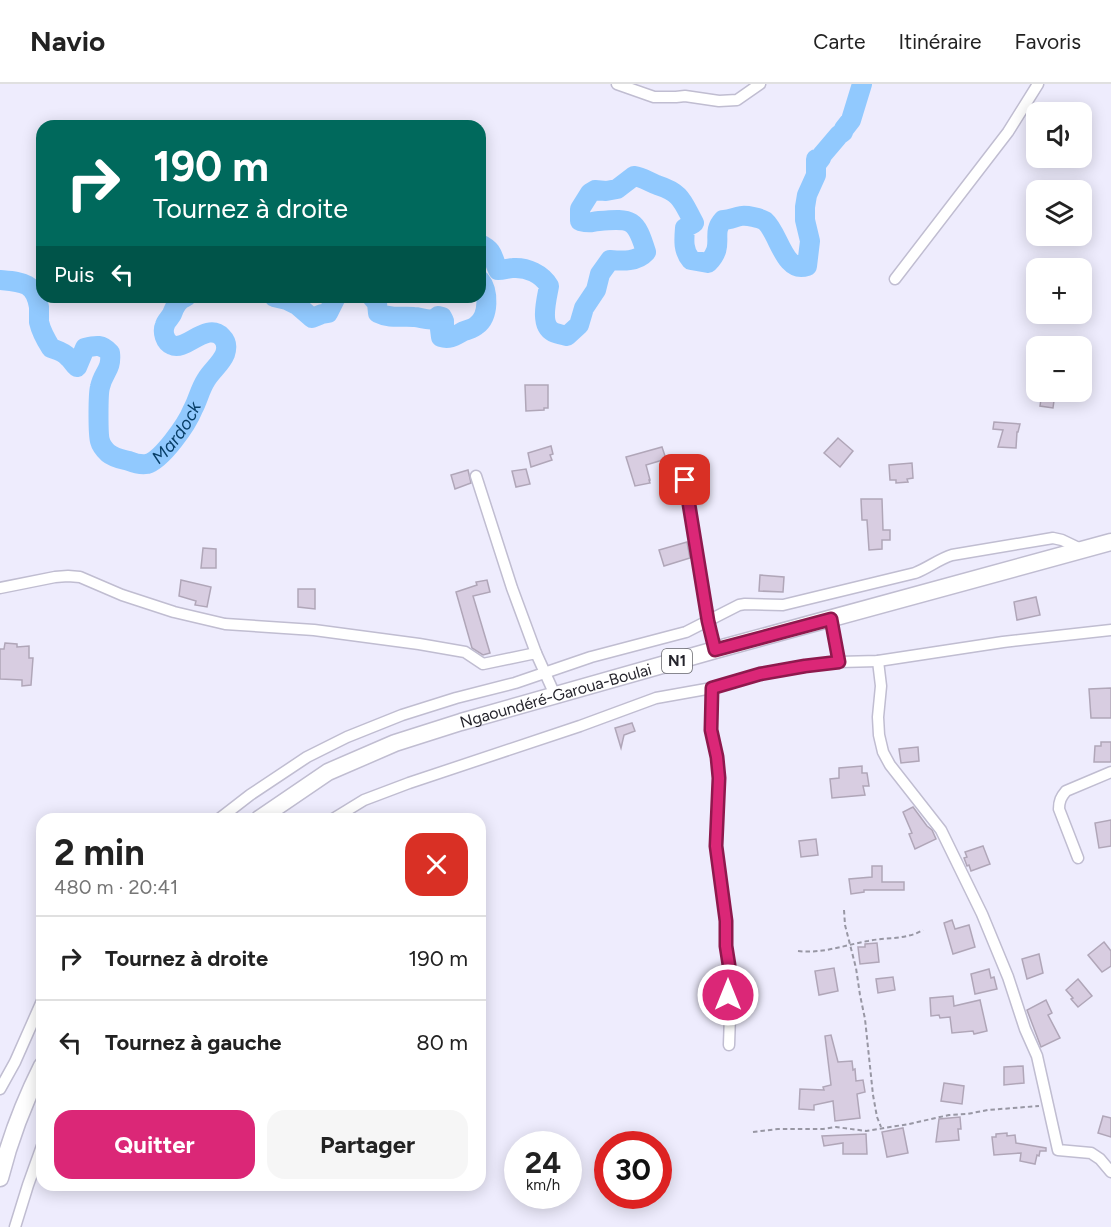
<!DOCTYPE html>
<html lang="fr">
<meta charset="utf-8">
<style>
body{margin:0;font-family:Figtree,sans-serif;background:#f6f6f6;color:#222;height:100vh;display:flex;flex-direction:column;font-size:22px;white-space:nowrap}
*{box-sizing:border-box;margin:0}
p{font-size:20px;color:#767676}
.icon{flex:none;width:33px;height:33px;fill:none;stroke:currentColor;stroke-width:2;stroke-linecap:round;stroke-linejoin:round}
.map{position:relative;flex:1;overflow:hidden}
.sheet{position:absolute;left:36px;top:729px;width:450px;height:378px;display:flex;flex-direction:column;background:#fff;border-radius:18px;box-shadow:0 3px 15px #0003}
.sheet>*{flex:none}
.top-card{position:absolute;left:36px;top:36px;width:450px;height:183px;border-radius:18px;box-shadow:0 3px 15px #0003;background:#00695c;color:#fff;overflow:hidden}
.controls{position:absolute;left:1026px;top:18px;display:grid;gap:12px}
.controls a{display:grid;place-items:center;width:66px;height:66px;border-radius:12px;background:#fff;box-shadow:0 3px 15px #0003;font-size:30px}
.speed{position:absolute;left:504px;top:1047px;display:flex;gap:12px;font-size:30px;font-weight:700;text-align:center}
.speed>*{display:grid;place-content:center;width:78px;height:78px;border-radius:50%;background:#fff;box-shadow:0 3px 15px #0003;line-height:1}
.speed small{font-size:15px;font-weight:400}
.speed .limit{border:9px solid #d22;background:#fff;color:#111}
.pin{position:absolute;display:grid;place-items:center;width:51px;height:51px;color:#fff;margin:-26px;border-radius:12px;box-shadow:0 3px 9px #0006}
.me{position:absolute;width:66px;margin:-33px;rotate:0deg;stroke-linejoin:round;filter:drop-shadow(0 0 4px #0008)}
.turn{display:flex;align-items:center;gap:21px;height:126px;padding:0 18px;font-size:27px}
.turn .icon{width:78px;height:78px;stroke-width:2.5}
.turn b{display:block;font-size:42px;line-height:51px}
.then{display:flex;align-items:center;height:57px;padding:0 18px;background:#0003;gap:12px;font-size:22px}
.round{display:grid;place-items:center;flex:none;width:63px;height:63px;border-radius:18px;background:#f6f6f6}
.head{display:flex;align-items:center;justify-content:space-between;height:102px;padding:0 18px}
h1{font-size:36px;font-weight:700;line-height:45px}
.button{display:flex;gap:12px;margin-top:auto;padding:12px 18px}
.button a{flex:1;height:69px;border-radius:18px;background:#db2777;color:#fff;font-size:24px;font-weight:700;line-height:69px;text-align:center}
.button a+a{background:#f6f6f6;color:#222}
ul{padding:0;list-style:none}
li{display:flex;align-items:center;gap:18px;height:84px;padding:0 18px;border-top:2px solid #e0e0e0}
li div{flex:1}
li b{display:block;font-size:22px}
li em{font-style:normal}
header{display:flex;align-items:center;gap:36px;box-sizing:border-box;height:84px;padding:0 30px;background:#fff;border-bottom:2px solid #e0e0e0}
header strong{font-size:28px}
nav{display:flex;gap:33px;margin-inline-start:auto;font-size:21px}
.map>svg:first-child{display:block}
</style>
<header>
<strong>Navio</strong>
<nav><a>Carte</a><a>Itinéraire</a><a>Favoris</a></nav>
</header>
<div class="map">
<svg width="1111" height="1143" viewBox="0 0 1111 1143">
<rect width="100%" height="100%" fill="#eeecfd"/>
<g fill="none" stroke-linecap="round" stroke-linejoin="round">
<g stroke="#91c9fe" stroke-width="20">
<path d="M480 160C495 167 492 174 498 186 504 186 508 184 513 184 527 183 542 190 549 202 547 214 539 241 553 248 557 250 563 251 567 252L579 241 584 224 596 206 600 190 610 176C623 177 637 178 646 168 636 135 632 134 599 137 589 138 592 140 580 137V125L590 109 595 106 606 107 617 105 634 92C642 93 649 98 657 101 682 109 682 117 694 139L685 144C684 156 683 167 691 176L708 179C726 161 710 150 723 136 730 136 735 133 741 132 747 131 760 134 765 137 779 149 784 190 807 182L810 157 805 136V123L807 111 816 91V75L818 78 821 74 822 71 839 51 843 48 844 45 851 36 862 0"/>
<path id="s1" d="M0 196C22 198 35 198 39 223 39 228 39 233 39 238 41 247 46 256 51 264 56 266 64 268 68 273 72 276 73 280 77 283L85 264C96 261 102 260 110 269 112 286 103 288 100 303 98 310 98 351 100 357 101 361 105 366 108 369 114 374 121 375 129 377 134 379 141 381 147 380 162 376 187 340 193 325 198 316 200 305 206 296 211 287 221 280 225 270 227 264 227 258 222 253 207 237 185 268 172 261 165 258 162 248 165 241 166 237 170 234 172 230 175 222 178 216 186 213"/>
<path d="M274 213 287 216 297 221 312 234 322 230 328 229 336 213"/>
<path d="M372 213 377 219 378 229C390 235 401 232 414 233 420 233 428 237 434 235 435 234 437 233 438 232L442 233 444 237V241L440 245 441 253C450 256 456 251 464 247 469 245 473 245 477 241 489 232 489 207 480 196"/>
</g>
</g>
<g fill="#d8cde1" stroke="#b0a6b8" stroke-width="1.5">
<path d="M525 301H548V324H544V326L526 327Z"/>
<path d="M1042 308 1055 309 1053 324 1040 322Z"/>
<path d="M994 338 1020 340 1018 348H1017L1016 364 998 363 1003 346 993 345Z"/>
<path d="M838 354 853 367 840 383 824 369Z"/>
<path d="M551 362 553 370 550 371 552 376 531 383 528 369Z"/>
<path d="M662 363 666 375 646 381 650 396H649L650 399 635 402 626 373Z"/>
<path d="M912 379 913 394 907 395 908 398 896 399V396H890L889 381Z"/>
<path d="M526 385 530 400 516 403 512 387Z"/>
<path d="M468 386 471 399 455 405 451 391Z"/>
<path d="M861 415H882L883 446H890V456H882V465L869 466 867 436H862Z"/>
<path d="M687 458 690 474 664 482 659 466Z"/>
<path d="M203 464 216 465V484H201Z"/>
<path d="M760 491 784 493 783 508 759 507Z"/>
<path d="M181 496 211 503 207 523 195 521 196 517 179 512Z"/>
<path d="M487 496 490 508 473 512 490 569 483 571 472 564 456 508 477 501 476 498Z"/>
<path d="M298 505H315V525L298 523Z"/>
<path d="M1036 513 1040 531 1017 536 1014 518Z"/>
<path d="M5 559 17 560V563L29 562V574H33L31 601 22 602V596L0 595V565H4Z"/>
<path d="M1111 604V634H1091L1089 605Z"/>
<path d="M632 639 635 647 624 651 621 664 615 644Z"/>
<path d="M1101 658H1111V678H1094L1095 662H1101Z"/>
<path d="M918 663 919 677 901 679 899 665Z"/>
<path d="M862 682V689H867L869 702H863L865 711 832 714 830 695 839 694V684Z"/>
<path d="M913 723 927 742 932 746 936 755 915 765 909 750 912 749 903 728Z"/>
<path d="M1111 736V762L1099 764 1095 739Z"/>
<path d="M816 755 818 771 801 773 799 757Z"/>
<path d="M983 762 990 780 971 787 969 781 967 782 964 774 967 773 965 768Z"/>
<path d="M872 782H882V798H904V806H864V808L851 810 849 795 872 793Z"/>
<path d="M952 836 955 845 969 841 975 863 953 870 944 839Z"/>
<path d="M1104 858 1111 867V882L1102 888 1088 871Z"/>
<path d="M877 859 879 878 860 880 858 863H865V860Z"/>
<path d="M1039 870 1043 889 1027 895 1022 875Z"/>
<path d="M834 884 838 907 819 911 815 887Z"/>
<path d="M989 885 991 894 994 893 997 905 975 910 971 890Z"/>
<path d="M893 893 895 906 878 909 876 895Z"/>
<path d="M1078 895 1092 912 1078 923 1071 915 1073 914 1066 906Z"/>
<path d="M953 912 954 922 980 916 987 947 974 950 973 947 952 949 950 933 940 934 939 931 931 932 930 914Z"/>
<path d="M1046 916 1052 929 1048 931 1060 954 1041 963 1027 926Z"/>
<path d="M831 951 838 978 852 977 853 986 855 985 856 997 863 996 865 1008 857 1010 860 1034 835 1037 833 1017 814 1021V1026L799 1025 800 1005 824 1006 823 1003 831 1001 825 952Z"/>
<path d="M1023 982 1024 999 1004 1001V983Z"/>
<path d="M944 999 964 1002 962 1020 941 1017Z"/>
<path d="M1103 1032 1111 1034V1053L1098 1049Z"/>
<path d="M960 1033 961 1045H958L959 1056 936 1058 939 1035Z"/>
<path d="M903 1044 908 1069 887 1073 882 1048Z"/>
<path d="M1007 1049V1052L1015 1051 1016 1059 1046 1064V1067H1040L1039 1072 1037 1071 1035 1080 1020 1077 1021 1069 994 1071 992 1053H996V1050Z"/>
<path d="M866 1050 867 1070H843V1059L824 1062 822 1052Z"/>
</g>
<g fill="none" stroke-linecap="round" stroke-linejoin="round">
<g stroke="#c0bdd1" stroke-width="13">
<g id="minor">
<path d="M617 0 654 13H676L685 12 719 17 737 16 760 0"/>
<path d="M895 195 1008 48 1038 0"/>
<path d="M476 392 512 504 536 569"/>
<path d="M685 396 708 537 715 566"/>
<path d="M0 504 55 493 68 492 80 493 122 511 174 528 225 540 314 546 419 560 465 568 483 580 536 569 555 611"/>
<path d="M831 535 839 578"/>
<path d="M878 577 881 602 878 633 879 651 883 668 890 681 941 746 982 830 1008 893 1025 945 1037 972 1058 1066 1091 1069 1100 1075 1111 1088"/>
<path d="M712 604 711 646 717 673 719 694 716 762 726 837V862L729 881 727 892 730 931 729 961"/>
<path d="M219 735 250 711 307 673 347 653 402 631 456 614 515 599 591 573 686 548 739 521 745 520 783 521 915 489C928 484 939 475 952 471L1053 454 1062 456 1083 466"/>
<path d="M333 735 364 716 409 699 580 642 656 614 712 604 760 590 805 582 839 578 878 577 1003 558 1111 546"/>
<path d="M1078 774 1059 725C1059 717 1061 713 1066 707L1111 688"/>
<path d="M0 1005 15 978 42 917"/>
<path d="M15 1143 28 1101 42 1062"/>
</g>
</g>
<g stroke="#c0bdd1" stroke-width="19">
<g id="highway">
<path id="s2" d="M259 735 328 688 395 659 461 638 715 566 1111 458"/>
<path d="M0 1094C10 1054 24 1018 42 982"/>
</g>
</g>
<g stroke="#9897a4" stroke-width="2" stroke-dasharray="4.5 3" stroke-linecap="butt">
<path d="M844 826 845 841 856 884 860 911 865 935 873 1011 877 1033 881 1043"/>
<path d="M798 867C822 870 845 861 868 857 887 853 906 856 923 846"/>
<path d="M753 1048 778 1045H823L836 1043 866 1047 909 1040 949 1031 967 1030 988 1026 1039 1022"/>
</g>
<use href="#minor" stroke="#fff" stroke-width="10"/>
<use href="#highway" stroke="#fff" stroke-width="16"/>
</g>
<g fill="none" stroke-linecap="round" stroke-linejoin="round">
<g stroke="#8e194d" stroke-width="15">
<path id="route" d="M685 396 708 537 715 566 831 535 839 578 805 582 760 590 712 604 711 646 717 673 719 694 716 762 726 837V862L729 881 727 892 728 911"/>
</g>
<use href="#route" stroke="#db2777" stroke-width="10"/>
</g>
<g text-anchor="middle" dominant-baseline="central" stroke-width="4.5" stroke-linejoin="round" paint-order="stroke">
<rect fill="#fff" stroke="#66666b" stroke-width="1.5" x="662" y="565" width="30" height="24" rx="4.5"/>
<g font-size="15" font-weight="bold" fill="#25242c">
<text x="677" y="577">N1</text>
</g>
<g font-size="16" fill="#25242c" stroke="#fff">
<text stroke="none"><textPath href="#s2" startOffset="324">Ngaoundéré-Garoua-Boulai</textPath></text>
</g>
<g font-size="18" font-style="italic" fill="#083f68" stroke="#fff">
<text stroke="none"><textPath href="#s1" startOffset="368">Mardock</textPath></text>
</g>
</g>
</svg>
<div class="controls">
<a><svg class="icon" aria-label="sound" viewBox="0 0 24 24"><path d="M4 9h4l5-4v14l-5-4H4zM17 9q2 3 0 6"/></svg></a>
<a><svg class="icon" aria-label="layers" viewBox="0 0 24 24"><path d="M12 4l9 5-9 5-9-5zM3 14l9 5 9-5"/></svg></a>
<a>+</a>
<a>−</a>
</div>
<div class="speed"><div>24<small>km/h</small></div><div class="limit">30</div></div>
<div class="pin" style="left:685px;top:396px;background:#d93025"><svg class="icon" aria-label="arrive" viewBox="0 0 24 24"><path d="M6 21V4h12l-3 4 3 4H6"/></svg></div>
<svg class="me" style="left:728px;top:911px" viewBox="-20 -20 40 40"><circle r="17" fill="#db2777" stroke="#fff" stroke-width="3"/><path d="M0-11L8 9 0 5-8 9z" fill="#fff"/></svg>
<div class="top-card">
<div class="turn"><svg class="icon" aria-label="right" viewBox="0 0 24 24"><path d="M7 20v-9h11M14 6l5 5-5 5"/></svg><div><b>190 m</b>Tournez à droite</div></div>
<div class="then">Puis<svg class="icon" aria-label="left" viewBox="0 0 24 24"><path d="M17 20v-9H6M10 6l-5 5 5 5"/></svg></div>
</div>
<section class="sheet">
<div class="head"><div><h1>2 min</h1><p>480 m · 20:41</p></div><a class="round" style="background:#d93025;color:#fff"><svg class="icon" aria-label="close" viewBox="0 0 24 24"><path d="M6 6l12 12M18 6L6 18"/></svg></a></div>
<ul>
<li><svg class="icon" aria-label="right" viewBox="0 0 24 24"><path d="M7 20v-9h11M14 6l5 5-5 5"/></svg><div><b>Tournez à droite</b></div><em>190 m</em></li>
<li><svg class="icon" aria-label="left" viewBox="0 0 24 24"><path d="M17 20v-9H6M10 6l-5 5 5 5"/></svg><div><b>Tournez à gauche</b></div><em>80 m</em></li>
</ul>
<div class="button"><a>Quitter</a><a>Partager</a></div>
</section>
</div>
